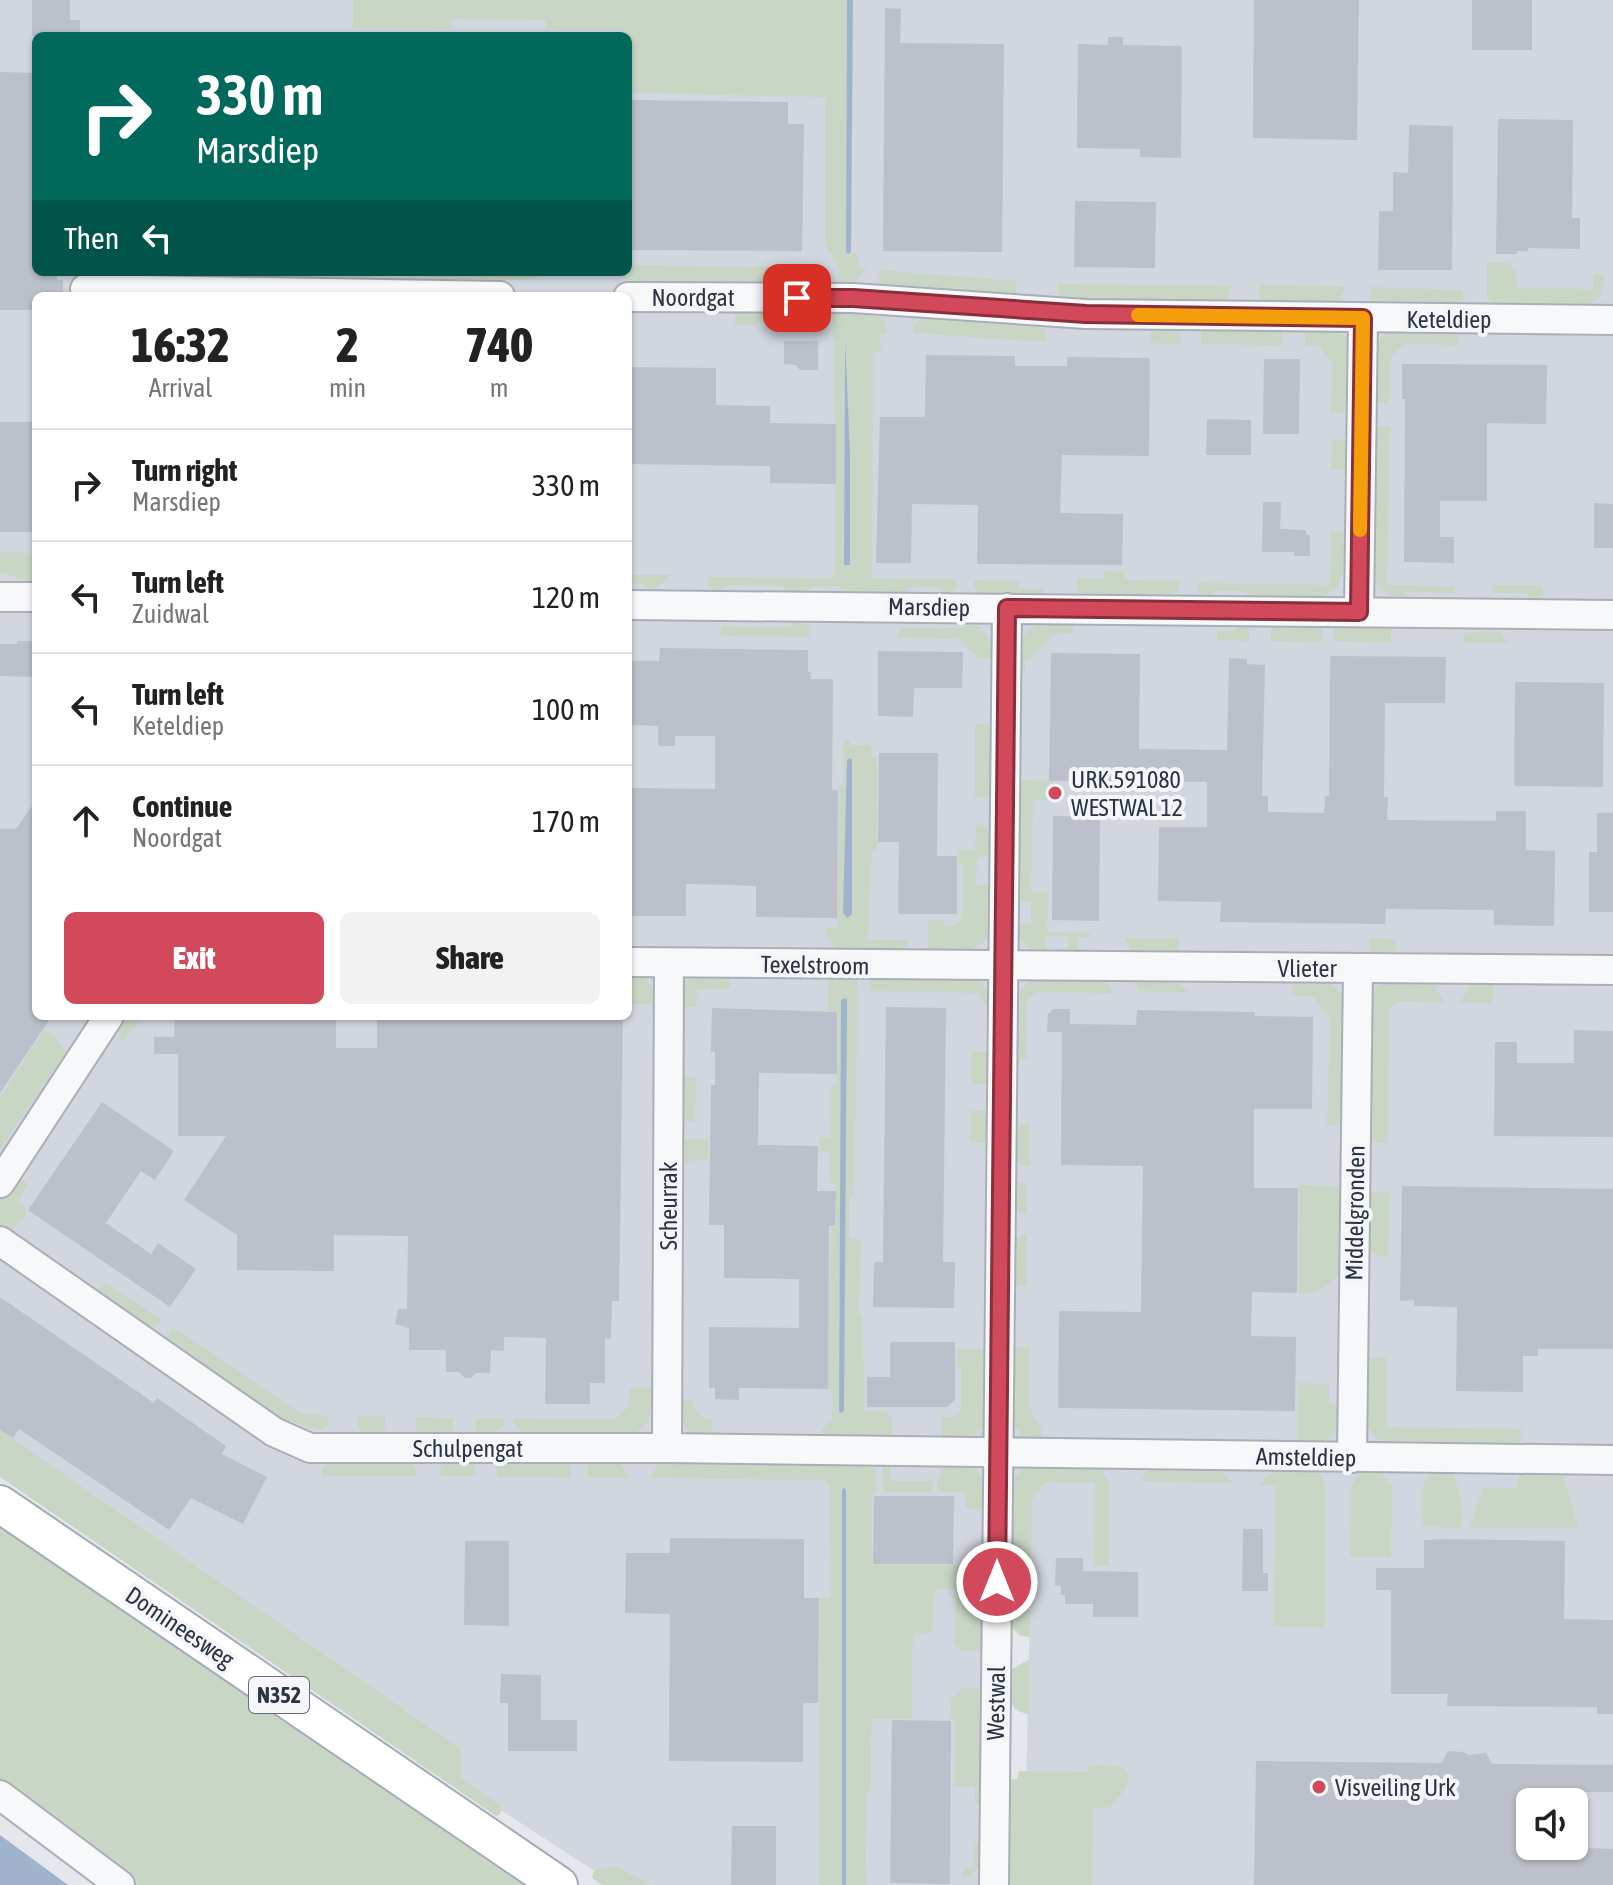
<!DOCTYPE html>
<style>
body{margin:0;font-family:"Asap Condensed",sans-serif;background:#f2f2f2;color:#222;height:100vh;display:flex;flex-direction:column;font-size:30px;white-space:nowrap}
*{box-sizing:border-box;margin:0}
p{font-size:26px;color:#767676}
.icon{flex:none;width:44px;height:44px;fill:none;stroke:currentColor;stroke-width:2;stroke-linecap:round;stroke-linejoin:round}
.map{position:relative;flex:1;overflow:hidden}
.side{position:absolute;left:32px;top:292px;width:600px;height:728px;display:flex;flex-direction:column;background:#fff;border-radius:12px;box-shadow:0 2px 6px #0004}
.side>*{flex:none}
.banner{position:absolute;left:32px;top:32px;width:600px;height:244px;border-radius:12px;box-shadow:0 2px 6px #0004;background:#00695c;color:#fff;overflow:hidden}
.tools{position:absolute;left:1516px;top:1788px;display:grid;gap:16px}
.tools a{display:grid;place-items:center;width:72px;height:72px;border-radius:12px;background:#fff;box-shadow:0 2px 6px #0004;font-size:40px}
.pin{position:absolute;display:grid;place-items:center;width:68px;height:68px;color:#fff;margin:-34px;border-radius:16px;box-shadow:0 4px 12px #0006}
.me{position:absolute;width:88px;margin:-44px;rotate:0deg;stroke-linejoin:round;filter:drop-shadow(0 0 6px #0008)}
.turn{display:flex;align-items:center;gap:28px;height:168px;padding:0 32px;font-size:36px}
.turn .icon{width:104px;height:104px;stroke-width:2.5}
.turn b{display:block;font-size:56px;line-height:68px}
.then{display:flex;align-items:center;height:76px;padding:0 32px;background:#0003;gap:16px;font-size:30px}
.eta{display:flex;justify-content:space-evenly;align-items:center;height:136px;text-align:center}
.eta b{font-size:48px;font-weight:800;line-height:56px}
.primary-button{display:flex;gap:16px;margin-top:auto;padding:16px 32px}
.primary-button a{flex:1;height:92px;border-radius:12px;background:#d1495b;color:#fff;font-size:32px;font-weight:800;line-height:92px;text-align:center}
.primary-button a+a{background:#f2f2f2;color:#222}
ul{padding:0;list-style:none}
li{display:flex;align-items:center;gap:24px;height:112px;padding:0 32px;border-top:2px solid #e0e0e0}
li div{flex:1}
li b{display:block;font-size:30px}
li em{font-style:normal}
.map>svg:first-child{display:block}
</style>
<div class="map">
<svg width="1613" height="1885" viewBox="0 0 1613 1885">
<rect width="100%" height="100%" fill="#e4e7ec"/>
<g fill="#d2d6de" fill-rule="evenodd">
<path d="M0 0H1613V1885H1024L1031 1566 954 1565H848L846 1885H616L493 1805 0 1466ZM36 36H628V272H36ZM36 296H628V1016H36ZM1530 1802H1574V1846H1530Z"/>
<path d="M956 1588 986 1650 982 1885H866L867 1791H871L872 1719H912L913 1641 916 1634 933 1628 935 1589Z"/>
</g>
<g fill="#c9d6c5" fill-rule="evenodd">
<path d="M353 0H847L846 252 858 254V267L867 268 853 284 839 283V267L825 245V97L628 93V30L546 29V20L452 19 451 29 353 28Z"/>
<path d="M1487 263H1509L1516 272 1517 288 1593 289V274H1604C1604 290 1603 301 1585 305L1493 303 1487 298Z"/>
<path d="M628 265 809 267V284L632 281 623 278 618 272H628Z"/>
<path d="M880 270 1016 281V298L878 287Z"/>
<path d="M167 272H375L374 279 169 277Z"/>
<path d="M427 272H542L538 277 529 280 427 279Z"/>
<path d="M1058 284 1231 286 1228 301 1058 299Z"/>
<path d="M1258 285 1346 287 1338 302H1264L1258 293Z"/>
<path d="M1370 287 1463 290V298L1457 304 1371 303Z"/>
<path d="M833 308 874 311 886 323V334L880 335 881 352 873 353 872 578 956 579V588L948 596 938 587H909L903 596 846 595 839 586 812 587 804 595 788 594 781 586 727 585 716 593 708 586V577L834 578 836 424 834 423ZM845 337 850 452 845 565 844 339Z"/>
<path d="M735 310H817L818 320 757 321V326L735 325Z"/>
<path d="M925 316 1011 324 1039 323V329H1045V342L913 333 914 325Z"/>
<path d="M1158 325H1173L1181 334V344L1150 343V334Z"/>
<path d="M1210 325 1282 327V345L1201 344V333Z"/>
<path d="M1305 327 1337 330 1347 339 1349 413H1331L1332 364 1319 346 1305 345Z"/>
<path d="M1458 329V345L1405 344 1391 356 1390 403H1380L1373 397C1374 373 1368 346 1388 331Z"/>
<path d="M1380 426H1390L1387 585 1454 586 1453 593 1406 592 1401 597C1385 595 1376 588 1375 571H1371L1373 432Z"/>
<path d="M1332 440H1349L1348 470H1331Z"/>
<path d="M1331 531 1347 532V571L1343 572 1337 589 1322 596V599L1250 598 1244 591H1215L1205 598 1198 591V583L1329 585Z"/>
<path d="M0 552H23L32 557 34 583 0 572Z"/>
<path d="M1104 571 1125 572V580L1179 581V590L1171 597H1087L1077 590V578H1104Z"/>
<path d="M628 575H672L650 592 643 584H628Z"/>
<path d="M974 580 1019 581V589H1047L1040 596H981L974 586Z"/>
<path d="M1492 585H1542L1543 595 1532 601 1526 593H1492Z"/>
<path d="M797 619 809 627V637L721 636V626L789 627Z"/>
<path d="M1067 621 1074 627 1073 633 1055 634 1030 659 1025 660V673H1018V646H1021C1026 621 1046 623 1067 621Z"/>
<path d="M1242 623 1249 628V641L1217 640V631H1234Z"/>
<path d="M1276 623 1315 624 1322 628V642L1271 641V628Z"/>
<path d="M967 624C980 624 989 632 990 645L993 646 994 658H978L958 639 898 638 900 628H963Z"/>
<path d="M1338 624 1391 627V642L1334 641V628Z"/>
<path d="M1500 632 1508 643H1463L1465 633Z"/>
<path d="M975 724H993L990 799 975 797Z"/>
<path d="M843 740H850V745H871L872 757H877V850L872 851 868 940H909L906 951 838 950 825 936 826 928 837 927 839 786H844Z"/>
<path d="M1021 780 1049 781V800H1033L1031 892 1048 893 1047 932 1090 933V937H1078L1077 952H1069L1068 936H1046V951C1028 951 1016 941 1016 924L1031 923V902H1016L1018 784Z"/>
<path d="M977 824 992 827V856L977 857 976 885 992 886C990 945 995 951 932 951L928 946V920H944V926H953L962 918V864L958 863V850L974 849Z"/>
<path d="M1370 937 1395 939 1396 956H1373L1369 951Z"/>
<path d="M1125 938H1179V953H1130L1129 944 1125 943Z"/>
<path d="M628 972C646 975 655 984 655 1004H628Z"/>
<path d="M730 973V989L697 990 696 1007H680L681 988 690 977Z"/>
<path d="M870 974 976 977 987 988 990 1005H986L977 993 870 991Z"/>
<path d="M858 975 854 1197H849V1239H861L859 1313 862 1315 865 1411H887V1415H892V1440L822 1437V1430L832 1419V1390L828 1389 830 1236 831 1227 836 1226V1184L830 1183 829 1152 819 1151V1138L830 1137 831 1086 837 1085 838 1012 828 1011V976ZM842 998 846 999 844 1411 840 1412Z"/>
<path d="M1033 978 1100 979 1109 985 1113 993 1036 992 1027 1001V1060L1017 1061V998L1024 986Z"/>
<path d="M1137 979 1176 980 1188 992 1137 991Z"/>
<path d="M1393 980 1430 981 1445 1002 1399 1001 1389 1009 1388 1143H1376L1368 1136 1371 998 1377 987Z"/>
<path d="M1292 981C1319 981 1335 977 1347 1005L1343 1126H1327L1330 1018 1312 996H1293Z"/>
<path d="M1474 981H1493V1003L1460 1002Z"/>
<path d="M121 1016H142L124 1041 120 1039 117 1022Z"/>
<path d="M45 1029 56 1037 66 1053 0 1149V1097Z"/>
<path d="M971 1052H990L989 1084H971Z"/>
<path d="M679 1077H696L695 1121H682Z"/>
<path d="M970 1111H989L988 1143H970Z"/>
<path d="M1013 1123H1030V1166H1022L1013 1157Z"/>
<path d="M682 1139H708V1159L681 1162Z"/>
<path d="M14 1175 28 1184 18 1202 26 1208V1214L10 1235 0 1227V1195Z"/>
<path d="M1018 1183H1027V1215L1012 1208V1188Z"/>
<path d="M1299 1185 1339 1186 1344 1191C1344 1212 1348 1243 1343 1263 1339 1283 1317 1294 1299 1294Z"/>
<path d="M1369 1192 1390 1193 1388 1257 1373 1254 1368 1244Z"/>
<path d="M1027 1233V1286H1012V1241Z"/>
<path d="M105 1283 162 1319 153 1330 149 1331 98 1292Z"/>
<path d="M173 1327 302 1414 328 1416 327 1425 321 1430 281 1419 168 1343 167 1338Z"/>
<path d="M1012 1347H1029V1407L1041 1427 1042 1440 1023 1436 1011 1420Z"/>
<path d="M957 1349H987L985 1426 974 1436 942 1439 941 1417H955L961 1411V1367H957Z"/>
<path d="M1386 1357V1427L1522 1429 1519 1443 1514 1447 1386 1444C1374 1438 1368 1431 1366 1419V1358Z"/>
<path d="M1298 1383 1329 1384V1404L1343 1405C1336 1440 1332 1443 1297 1444Z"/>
<path d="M652 1387C651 1411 655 1424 630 1435L523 1434 514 1425V1418L613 1419 628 1408 630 1388Z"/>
<path d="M675 1400H693V1407L706 1419H712V1439C687 1438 680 1423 675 1400Z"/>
<path d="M358 1416H385V1429L381 1433 362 1432 358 1428Z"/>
<path d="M416 1417 453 1418V1433H420L416 1429Z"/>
<path d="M476 1418H504V1425L495 1433H476Z"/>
<path d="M0 1430 461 1749V1778L502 1807 500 1814 496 1816 0 1477Z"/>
<path d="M334 1457 409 1458 417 1471V1476H323L322 1468Z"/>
<path d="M449 1458 472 1459 475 1462V1476H441L440 1467Z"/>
<path d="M497 1459 571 1460V1478L497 1477Z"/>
<path d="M588 1460H619L629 1478H588Z"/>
<path d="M660 1461 875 1463 876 1494 872 1495V1565H987L986 1650 964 1651 954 1645 956 1589H935L933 1628 930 1632 916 1634 913 1641 912 1719H872L871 1791 867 1792 866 1885H846V1488L842 1491V1885H818L820 1598H831L829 1486 825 1480 650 1478Z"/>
<path d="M883 1463H891V1481H933V1492H883Z"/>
<path d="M941 1464C982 1466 984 1468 985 1509H966L965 1492H940L937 1489V1478L941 1477Z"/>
<path d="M1030 1465 1100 1466 1109 1483V1566H1094L1095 1483 1046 1482 1032 1500 1030 1603H1024V1549L1009 1548 1012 1482 1020 1471Z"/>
<path d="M1158 1466 1217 1467 1234 1483 1141 1481 1147 1470Z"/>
<path d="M1313 1467 1322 1476 1326 1488V1627L1273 1626 1275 1486 1259 1485 1276 1468Z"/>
<path d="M1359 1469H1378L1392 1486 1391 1557H1350L1351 1488Z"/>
<path d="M1431 1470H1450C1460 1488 1465 1509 1461 1529L1422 1526 1423 1486Z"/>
<path d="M1521 1470 1562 1471 1579 1528H1470L1482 1488H1516Z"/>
<path d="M0 1523 531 1885H137L55 1822 0 1784Z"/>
<path d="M1009 1609H1030V1637L1020 1636 1009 1624Z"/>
<path d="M1030 1659V1714C1004 1711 1008 1691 1009 1671Z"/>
<path d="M964 1687 977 1688 983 1693 981 1802 975 1804V1787L954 1786V1719H951V1699Z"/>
<path d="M1090 1765 1122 1767C1138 1782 1120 1794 1110 1807L1093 1809 1092 1885H1006L1007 1780 1017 1779 1019 1771 1088 1772Z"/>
<path d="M975 1841 982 1847C982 1864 978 1871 963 1880V1868H972Z"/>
<path d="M616 1866 651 1885H602L592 1878 594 1871Z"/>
</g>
<g fill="#9fb4cc">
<path d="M847 0H853L851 252 848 254 846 252Z"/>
<path d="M845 337 850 452V565H844Z"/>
<path d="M850 758 852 760V914L847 918 843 913 847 760Z"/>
<path d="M844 998 847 999 844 1411 841 1413 839 1411 841 1011V1000Z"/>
<path d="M844 1487 846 1491V1885H842V1491Z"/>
<path d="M0 1835 68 1885H0Z"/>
</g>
<g fill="#bbc0ca">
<path d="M32 0H70V20H80V36H32Z"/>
<path d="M1254 0H1359L1357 140 1253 138Z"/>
<rect x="1472" y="0" width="60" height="50"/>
<path d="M885 8 901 9 900 43 1004 44 1002 252 883 251Z"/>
<path d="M1108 37H1123V45L1182 46 1181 158 1140 157V149L1077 148 1078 44 1108 45Z"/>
<path d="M0 72 36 73V272H57V280H63V296H36V310H0Z"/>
<path d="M628 100 788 102V124H804L802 251 628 250Z"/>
<path d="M1498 119 1573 120 1572 218H1580V249L1528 248V251H1517V254H1496Z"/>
<path d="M1409 125 1453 126 1452 270H1378L1379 211H1393V172L1408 173Z"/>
<path d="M1075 201 1156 202 1155 268 1074 267Z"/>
<path d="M784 341H818V370H800L796 365 784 364Z"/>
<path d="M926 355 1015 356V366H1067V357L1150 358 1149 456 1062 455 1060 513 1123 514 1122 565 977 564 978 505 912 504 911 563H876L880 417H925Z"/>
<path d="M1264 359H1300L1299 434H1263Z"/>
<path d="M1402 364 1547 365 1546 424 1487 423V501H1440V537H1454V563L1404 562 1405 399H1402Z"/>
<path d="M628 367 716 368V405L770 406V423L836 424V484L770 483V466L628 464Z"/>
<path d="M1207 419 1251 420V455H1206Z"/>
<path d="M0 422H36L35 532H0Z"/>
<path d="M1263 502H1281L1280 529 1306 530V535H1310V556H1294V552H1262Z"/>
<path d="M1594 503 1613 504V548H1594Z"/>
<path d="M17 641H36V677L0 676V644H17Z"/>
<path d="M660 648 808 650V672H811L810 679H833L832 790H838L837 918 756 917V886L732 885 686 884V916H628V788L715 789V736H675V746H658V726L628 725V661H659Z"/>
<path d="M878 651 963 652 962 688H914L913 717 878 716Z"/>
<path d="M1051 653 1140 654 1139 749 1227 750 1229 658 1247 659V664L1265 665 1262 796H1268V812L1324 813 1325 796H1329L1330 656 1446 657 1445 703H1385L1384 797H1388L1387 820 1496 821V811H1526V850L1555 851 1554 926 1494 925V910L1386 909 1385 924 1220 922 1221 902 1158 901 1159 827H1207V782L1049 781Z"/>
<path d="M1515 682 1604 683 1603 787 1514 786Z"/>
<path d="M879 753H938L937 856H957V914H898L899 842H878Z"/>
<path d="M36 800V1016H52L0 1093V829H16Z"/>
<path d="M1597 813H1613V912H1589V852H1597Z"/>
<path d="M1053 816 1100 817 1099 921 1052 920Z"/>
<path d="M886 1007 946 1008 943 1262H955L954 1308 873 1307 874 1262H883Z"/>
<path d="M712 1008 837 1012V1074L759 1073 758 1145 818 1146 817 1191H836L835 1226H829L828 1389 739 1388V1400L715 1399V1388H709V1327L799 1328V1279L724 1278V1225H709L711 1085H715V1052H711Z"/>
<path d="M1053 1009H1070V1024L1136 1025 1137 1010 1255 1012V1016L1313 1017 1312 1109H1254V1188H1298L1297 1293 1252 1292 1251 1336 1296 1337 1295 1411 1058 1408 1059 1311 1141 1312 1143 1166 1061 1165 1062 1032H1047L1048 1014Z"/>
<path d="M175 1016H336V1048H377V1016H623L619 1301H612L611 1339 605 1338V1383H590V1404H545L546 1338 504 1337V1351L491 1350 490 1373H476L471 1378H465L459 1372H446V1350H409V1328L395 1324 398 1309H407L408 1236 334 1235V1271L237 1270V1235L184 1200 226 1136H178V1054H154V1037H174Z"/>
<path d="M1574 1030 1613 1031V1137L1494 1136 1495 1042H1517V1063H1574Z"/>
<path d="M102 1102 174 1151 155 1180 141 1171 106 1223 151 1254 158 1243 196 1269 170 1307 28 1210Z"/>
<path d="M1402 1186 1613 1189V1349H1538V1356H1523V1392L1456 1391 1457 1307 1414 1306V1300L1400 1301Z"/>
<path d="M0 1297 154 1403 157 1398 226 1446 222 1454 267 1477 243 1524 191 1498 169 1530 19 1429 13 1438 0 1430Z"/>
<path d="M890 1342H955V1400L947 1407H867V1377H890Z"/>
<path d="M874 1496H954L953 1564H873Z"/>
<path d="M1243 1529H1263V1573H1268V1591H1242Z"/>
<path d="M670 1538 804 1539V1598H819L818 1703H803V1762L669 1761 670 1614 625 1613 626 1553H670Z"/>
<path d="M1444 1539 1565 1541 1564 1619 1613 1620V1714H1597V1707L1447 1706 1448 1694H1391V1590H1376V1568H1424V1540Z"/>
<path d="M465 1541H509V1626L464 1625Z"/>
<path d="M1056 1558H1083V1571L1138 1572V1617H1093V1604H1065V1595H1061V1586H1055Z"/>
<path d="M501 1674 541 1675V1720H577V1751H508V1703H500Z"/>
<path d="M892 1720 951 1721 950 1884 890 1883Z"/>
<path d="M1448 1751 1463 1752 1469 1755 1486 1753 1492 1764 1613 1765V1792H1558V1802H1530V1846L1613 1849V1885H1254L1256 1761 1441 1763Z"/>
<path d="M732 1826H776V1885H731Z"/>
</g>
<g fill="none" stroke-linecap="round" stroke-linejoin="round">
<g stroke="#a9aeb7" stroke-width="32">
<g id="minor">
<path d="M85 289 500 296"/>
<path d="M628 297 853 298 1086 314 1613 320"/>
<path d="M0 597H36"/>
<path d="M628 605 1613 615"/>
<path d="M1359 612 1363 318"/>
<path d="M628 962 1613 970"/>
<path d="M0 1183 109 1016"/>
<path d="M0 1241 274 1432 310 1448H667L1613 1460"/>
<path d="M667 1448 669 963"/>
<path d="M1352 1458 1358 969"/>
<path d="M0 1795 120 1885"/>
<path d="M994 1885 1007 608"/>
</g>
</g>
<g stroke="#a3abb8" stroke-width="40">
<path id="major" d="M0 1504 559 1885"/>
</g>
<use href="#minor" stroke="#f7f8fa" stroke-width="28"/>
<use href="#major" stroke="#fff" stroke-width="36"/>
</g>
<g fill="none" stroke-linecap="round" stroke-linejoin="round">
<g stroke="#882f3b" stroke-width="20">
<path id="route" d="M797 298H853L1086 314 1363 318 1359 612 1007 608 997 1582"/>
</g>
<use href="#route" stroke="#d1495b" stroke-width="14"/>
<path stroke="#f59e0b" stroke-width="14" d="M1138 315 1363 318 1360 530"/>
</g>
<g fill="#d1495b" stroke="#f4f6f9" stroke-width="3">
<circle cx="1055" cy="793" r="8"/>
<circle cx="1319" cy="1787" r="8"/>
</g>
<g text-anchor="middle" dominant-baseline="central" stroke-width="8" stroke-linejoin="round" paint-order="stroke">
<rect fill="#f4f6f9" stroke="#676e7b" stroke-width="2" x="249" y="1677" width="60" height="36" rx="6"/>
<g font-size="22" font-weight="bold" fill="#2b3445">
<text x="279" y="1695">N352</text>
</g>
<g font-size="24" fill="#2b3445" stroke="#f4f6f9">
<text x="693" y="297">Noordgat</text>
<text x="1449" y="319">Keteldiep</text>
<text transform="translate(929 607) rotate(1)">Marsdiep</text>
<text transform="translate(815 965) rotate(1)">Texelstroom</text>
<text x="1307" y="968">Vlieter</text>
<text transform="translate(668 1206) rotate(-90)">Scheurrak</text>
<text transform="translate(1355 1213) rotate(-89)">Middelgronden</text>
<text x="468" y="1448">Schulpengat</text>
<text transform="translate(1306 1457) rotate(1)">Amsteldiep</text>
<text transform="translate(180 1627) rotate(34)">Domineesweg</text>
<text transform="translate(996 1703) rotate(-89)">Westwal</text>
</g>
<g font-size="24" fill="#2b3445" stroke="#f4f6f9" text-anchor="start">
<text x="1071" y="779">URK.591080<tspan x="1071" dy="28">WESTWAL 12</tspan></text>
<text x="1335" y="1787">Visveiling Urk</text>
</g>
</g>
</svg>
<div class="tools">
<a><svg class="icon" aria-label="sound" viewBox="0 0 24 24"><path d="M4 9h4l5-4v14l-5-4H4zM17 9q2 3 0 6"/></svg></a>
</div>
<div class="pin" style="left:797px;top:298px;background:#d93025"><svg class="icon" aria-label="arrive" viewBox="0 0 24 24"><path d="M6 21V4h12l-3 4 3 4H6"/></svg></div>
<svg class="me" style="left:997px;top:1582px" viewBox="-20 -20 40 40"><circle r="17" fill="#d1495b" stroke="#fff" stroke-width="3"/><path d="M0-11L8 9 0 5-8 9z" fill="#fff"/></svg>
<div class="banner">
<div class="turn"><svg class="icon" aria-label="right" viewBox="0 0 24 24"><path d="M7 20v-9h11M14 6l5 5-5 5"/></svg><div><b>330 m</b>Marsdiep</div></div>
<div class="then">Then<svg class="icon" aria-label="left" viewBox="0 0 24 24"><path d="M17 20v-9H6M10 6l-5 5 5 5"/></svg></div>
</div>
<section class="side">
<div class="eta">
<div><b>16:32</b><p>Arrival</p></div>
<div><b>2</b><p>min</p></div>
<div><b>740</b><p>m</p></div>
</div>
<ul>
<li><svg class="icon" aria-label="right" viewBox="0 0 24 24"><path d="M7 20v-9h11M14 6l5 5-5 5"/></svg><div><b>Turn right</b><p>Marsdiep</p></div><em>330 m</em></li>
<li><svg class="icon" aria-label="left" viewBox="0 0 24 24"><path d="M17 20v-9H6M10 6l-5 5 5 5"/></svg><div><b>Turn left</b><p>Zuidwal</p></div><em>120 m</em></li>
<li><svg class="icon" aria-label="left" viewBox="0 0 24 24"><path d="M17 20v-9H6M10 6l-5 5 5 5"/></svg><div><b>Turn left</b><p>Keteldiep</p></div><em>100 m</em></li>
<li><svg class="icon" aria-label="ahead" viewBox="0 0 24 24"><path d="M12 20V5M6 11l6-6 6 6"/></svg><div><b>Continue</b><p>Noordgat</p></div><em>170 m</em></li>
</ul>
<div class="primary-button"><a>Exit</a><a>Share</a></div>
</section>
</div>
